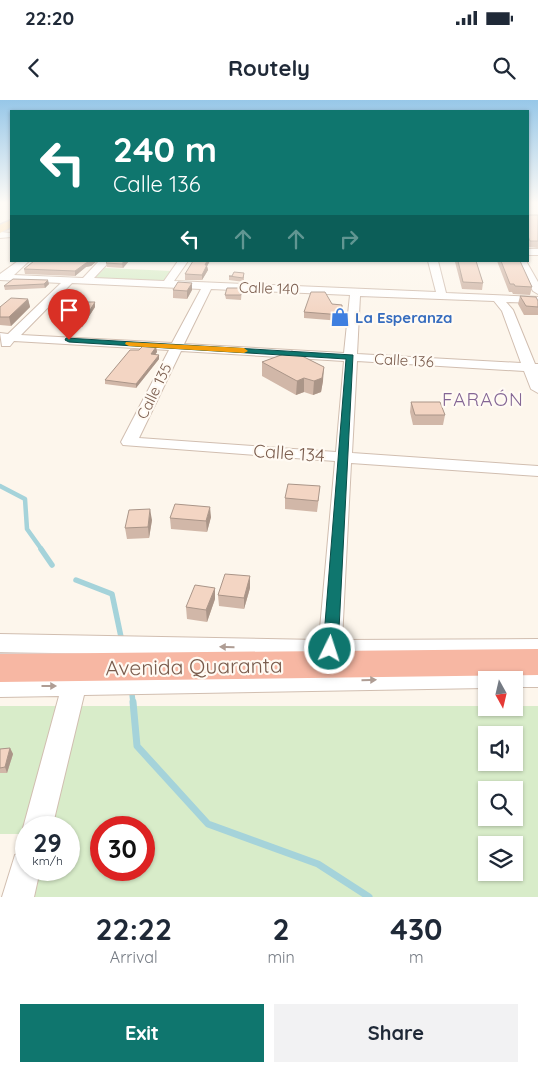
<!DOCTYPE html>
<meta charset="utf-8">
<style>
body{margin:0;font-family:Quicksand,sans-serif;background:#f2f2f3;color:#1f2937;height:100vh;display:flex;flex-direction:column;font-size:19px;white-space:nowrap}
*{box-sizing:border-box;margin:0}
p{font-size:16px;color:#747a83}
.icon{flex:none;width:28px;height:28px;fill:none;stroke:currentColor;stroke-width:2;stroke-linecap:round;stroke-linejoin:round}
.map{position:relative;height:797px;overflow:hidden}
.details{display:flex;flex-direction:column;background:#fff;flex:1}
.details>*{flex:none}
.hud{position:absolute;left:10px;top:10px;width:519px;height:152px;border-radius:0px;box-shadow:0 1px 4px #0004;background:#0f766e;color:#fff;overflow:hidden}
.needle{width:32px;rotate:172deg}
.controls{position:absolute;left:478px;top:571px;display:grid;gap:10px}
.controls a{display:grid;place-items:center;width:45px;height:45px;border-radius:0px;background:#fff;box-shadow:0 1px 4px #0004;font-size:25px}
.speed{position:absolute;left:15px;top:716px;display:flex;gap:10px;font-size:25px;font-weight:700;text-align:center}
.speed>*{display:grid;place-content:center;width:65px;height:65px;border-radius:50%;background:#fff;box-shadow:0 1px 4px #0004;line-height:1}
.speed small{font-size:12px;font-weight:400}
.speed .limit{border:8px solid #d22;background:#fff;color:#111}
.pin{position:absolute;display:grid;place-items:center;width:42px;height:42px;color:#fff;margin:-51px -21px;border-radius:50% 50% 50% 0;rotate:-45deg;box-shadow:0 0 5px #0007}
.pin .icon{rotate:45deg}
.me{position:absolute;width:55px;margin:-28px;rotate:4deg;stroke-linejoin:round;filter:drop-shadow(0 0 4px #0008)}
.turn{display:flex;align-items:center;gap:18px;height:105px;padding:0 20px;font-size:22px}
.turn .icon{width:65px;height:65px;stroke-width:2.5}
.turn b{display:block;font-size:35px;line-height:42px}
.lanes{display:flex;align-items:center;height:48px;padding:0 20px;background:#0003;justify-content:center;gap:25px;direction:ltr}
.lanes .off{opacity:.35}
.eta{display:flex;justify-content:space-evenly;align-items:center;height:85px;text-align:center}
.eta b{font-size:30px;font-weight:700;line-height:35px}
.button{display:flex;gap:10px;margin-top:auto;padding:10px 20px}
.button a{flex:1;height:58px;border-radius:0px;background:#0f766e;color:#fff;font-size:20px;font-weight:700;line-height:58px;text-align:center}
.button a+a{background:#f2f2f3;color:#1f2937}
.status{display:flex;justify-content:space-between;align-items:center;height:35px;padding:0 25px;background:#fff;direction:ltr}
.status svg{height:14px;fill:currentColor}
header{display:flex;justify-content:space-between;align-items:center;height:65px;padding:0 20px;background:#fff;font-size:22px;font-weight:700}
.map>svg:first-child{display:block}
</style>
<div class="status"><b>22:20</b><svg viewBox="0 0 49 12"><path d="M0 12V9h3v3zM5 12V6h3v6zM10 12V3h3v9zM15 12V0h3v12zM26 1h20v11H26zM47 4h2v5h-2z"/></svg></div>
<header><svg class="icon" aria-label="back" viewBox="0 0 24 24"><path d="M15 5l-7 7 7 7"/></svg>Routely<svg class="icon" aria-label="search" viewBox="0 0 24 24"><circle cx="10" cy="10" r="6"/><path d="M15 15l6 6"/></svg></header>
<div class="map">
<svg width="538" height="797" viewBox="0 0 538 797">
<rect width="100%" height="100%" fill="#fdf6ec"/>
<g fill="#d8ecc9" fill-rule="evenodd">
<path d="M105 168 172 171 164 182 94 179Z"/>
<path d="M0 606H486V608H514V606H538V797H12L26 748V770H69V728H26V734H0ZM486 635H514V662H486ZM486 690H514V718H486ZM101 728H144V770H101ZM486 745H514V772H486Z"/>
</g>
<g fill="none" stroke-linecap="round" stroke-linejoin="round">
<path stroke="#a5d3da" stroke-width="4.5" d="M0 386 25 399 27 429 42 450"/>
<g stroke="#a5d3da" stroke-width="5.5">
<path d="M41 449 52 465"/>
<path d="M76 480 112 494 121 537"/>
<path d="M132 594 133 603"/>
</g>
<path stroke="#a5d3da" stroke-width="7" d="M133 602 137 646 208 724 318 764 369 797"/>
<g stroke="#d1beb0" stroke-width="2">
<g id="minor">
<path d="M0 132 11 133V137L0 138Z"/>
<rect x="528" y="149" width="10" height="6"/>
<path d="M18 161H29L14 175 83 178 99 161H110L94 178 164 181 178 161H188L174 181 436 192 428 161H438L446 193 538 197V203L506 202 513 210 535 264H538V293L531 289 524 271 357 261 352 353 538 366V376L351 363 342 540 538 539V557L330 558 0 552V534L319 540 335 361 123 345 121 342 169 250 14 241 10 246H2L0 233 8 234 61 183 0 180V174ZM72 183 201 189 172 243 21 235ZM211 189 350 195 344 253 184 244ZM360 196 494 201 502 211 521 263 357 254ZM181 251 344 261 336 352 139 338Z"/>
<path d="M516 161H526L538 182V194L533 191Z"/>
<path d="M77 565 85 568 89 575 538 567V587H514V580H486V588L84 595 52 728H26V737L23 728 59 596 0 597V577L65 576 69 568Z"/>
<path d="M26 751V770H40L34 797H2L15 755Z"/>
</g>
</g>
<g stroke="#dad1cd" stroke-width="3">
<path id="major" d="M11 120V127L0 133V125Z"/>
</g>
<g stroke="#dad1cd" stroke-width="3">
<path id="highway" d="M538 549V575L0 582V554Z"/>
</g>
<use href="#minor" fill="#fff" fill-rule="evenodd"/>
<use href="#major" fill="#fbd9a5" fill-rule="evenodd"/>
<use href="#highway" fill="#f7b7a3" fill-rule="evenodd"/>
</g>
<g fill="#d1b7a8">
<path d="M528 115H538V148L528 147Z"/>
<path d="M34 161H97L91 166 86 167 75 176 25 174 24 169Z"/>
<path d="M129 161 123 168 107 167 106 163Z"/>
<path d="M193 161H210L207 166 208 170 202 180H185V174Z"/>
<path d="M452 161H476L483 183 482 190 462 189 455 162Z"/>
<path d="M497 161H520L532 187 530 195 513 194 512 192H509Z"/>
<path d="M244 173V182L229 180V176H232Z"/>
<path d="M13 179 49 184 45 188 5 190 4 186Z"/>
<path d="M242 188 241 200 226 199 225 195Z"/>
<path d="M173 190H192L187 199 173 198Z"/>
<path d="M520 196 538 201V215H524L518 204Z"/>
<path d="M28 199 30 207 11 226 0 225V207Z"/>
<path d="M95 202V207L82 227 63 226 62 221Z"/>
<path d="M332 204 342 205 341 221 304 218V212Z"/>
<path d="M156 247 157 252 155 254 159 259 136 288 105 284V280L139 250Z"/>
<path d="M262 262 323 281 321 292 313 295 304 292 296 295 262 276Z"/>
<path d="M411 302 445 315 443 325H413L410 312Z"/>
<path d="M319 397 317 412 285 409V398Z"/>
<path d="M211 417 207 432 171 429 170 418Z"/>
<path d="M152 420 149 438 127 439 125 428Z"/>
<path d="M250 476V488L244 509 219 506 218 495Z"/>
<path d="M215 488V499L207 522 187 519 186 507Z"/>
<path d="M10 648 13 654 7 673H0V649Z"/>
</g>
<g fill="#aa9588">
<path d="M92 161H97L91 166 86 167 75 176V171L86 163Z"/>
<path d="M124 161H129L123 168 122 164Z"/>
<path d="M207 161H210L207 166 208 170 202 180V175L205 165Z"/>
<path d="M48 180 49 184 45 188 44 184Z"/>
<path d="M192 183V190L187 199V191Z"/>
<path d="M28 199 30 207 11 226 9 217Z"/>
<path d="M95 202V207L82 227V223Z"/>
<path d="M156 247 157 252 152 259 151 254Z"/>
<path d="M159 255V259L136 288V284Z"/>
<path d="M324 267 323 281 321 292 313 295 314 281Z"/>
<path d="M304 278V292L296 295 297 281Z"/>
<path d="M210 407 211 417 207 432 206 421Z"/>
<path d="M150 409 152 420 149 438 148 427Z"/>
<path d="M250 476V488L244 509V498Z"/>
<path d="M215 488V499L207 522 206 510Z"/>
<path d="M10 648 13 654 7 673 5 667Z"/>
</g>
<g fill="#f3d5c3" stroke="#aa9588">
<path d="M528 115H538V141H530L528 136Z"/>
<path d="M34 161H92L86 163 75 171 24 169Z"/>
<path d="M108 161H124L122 164 106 163Z"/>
<path d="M193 161H207L205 165H207L202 175 185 174Z"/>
<path d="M458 161H476L483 183 463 182Z"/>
<path d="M501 161H520L532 187 515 186 514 184H510Z"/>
<path d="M234 172 244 173 243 178 229 176H232Z"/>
<path d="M13 179 48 180 44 184 4 186Z"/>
<path d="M178 182 192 183 187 191 173 190Z"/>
<path d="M227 188H242L241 195H225Z"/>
<path d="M311 192H325L332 204 342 205V215L304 212Z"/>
<path d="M520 196 536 197 538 201V207L526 206Z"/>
<path d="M11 198 28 199 9 217H0V207Z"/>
<path d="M76 202H95L82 223 62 221Z"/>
<path d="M143 246 156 247 151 254 159 255 136 284 105 280 130 250H139Z"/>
<path d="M292 251 324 267 322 278 314 281 304 278 297 281 262 262Z"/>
<path d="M411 302H440L445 315H415Z"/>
<path d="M288 384 320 386 318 401 285 398Z"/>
<path d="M175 404 210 407 206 421 170 418Z"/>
<path d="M150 409 148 427 125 428 129 410Z"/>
<path d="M225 474 250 476 244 498 218 495Z"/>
<path d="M195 485 215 488 206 510 186 507Z"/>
<path d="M10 648 5 667 0 668V649Z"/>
</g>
<defs><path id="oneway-solid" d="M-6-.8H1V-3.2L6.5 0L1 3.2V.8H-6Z" transform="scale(1.25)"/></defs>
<g fill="#af9d94">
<use href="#oneway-solid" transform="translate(227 547) rotate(-179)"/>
<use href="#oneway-solid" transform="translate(369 580) rotate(-1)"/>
<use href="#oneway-solid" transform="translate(49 586)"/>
</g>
<linearGradient id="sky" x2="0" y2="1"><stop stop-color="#97c7e8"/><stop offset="0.48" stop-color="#fefbf6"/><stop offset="1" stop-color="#fefbf6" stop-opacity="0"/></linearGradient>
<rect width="538" height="214" fill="url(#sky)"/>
<path fill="#0f766e" stroke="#0a4d48" d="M66 238 353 255 338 549 336 553 330 555 325 553 323 549 346 259 69 242 65 240Z"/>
<path fill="#f59e0b" d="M126 242 244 248 248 251 244 253 129 246 125 244Z"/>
<defs>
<g id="shop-bare" transform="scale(1.5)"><path d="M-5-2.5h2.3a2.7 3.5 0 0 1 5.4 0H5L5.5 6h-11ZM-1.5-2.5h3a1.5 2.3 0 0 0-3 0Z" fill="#3f7fe0" stroke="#fffaf3" stroke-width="2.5" paint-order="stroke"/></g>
</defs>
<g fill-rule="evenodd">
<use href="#shop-bare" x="340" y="217"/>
</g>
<g text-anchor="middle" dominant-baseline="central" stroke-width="4.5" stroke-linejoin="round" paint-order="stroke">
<g font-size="15" fill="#7a5c4d" stroke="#fffaf3">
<text transform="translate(269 188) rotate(2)">Calle 140</text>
<text transform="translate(404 260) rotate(3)">Calle 136</text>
<text transform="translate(154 291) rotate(-64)">Calle 135</text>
</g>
<g font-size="15" font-weight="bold" fill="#366cbe" stroke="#fffaf3" text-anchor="start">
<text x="355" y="217">La Esperanza</text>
</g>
<g font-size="18" fill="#7a5c4d" stroke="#fffaf3">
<text transform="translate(289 353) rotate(4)">Calle 134</text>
</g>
<g font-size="19" letter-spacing="1" fill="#846695" stroke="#fffaf3">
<text x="483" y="299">FARAÓN</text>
</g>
<g font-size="21" fill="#7a5c4d" stroke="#fffaf3">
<text transform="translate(194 566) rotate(-1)">Avenida Quaranta</text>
</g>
</g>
</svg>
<div class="controls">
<a><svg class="needle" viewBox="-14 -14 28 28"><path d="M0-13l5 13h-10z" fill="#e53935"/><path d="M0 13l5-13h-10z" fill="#747a83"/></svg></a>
<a><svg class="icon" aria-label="sound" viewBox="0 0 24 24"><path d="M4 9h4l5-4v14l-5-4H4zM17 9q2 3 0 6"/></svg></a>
<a><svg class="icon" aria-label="search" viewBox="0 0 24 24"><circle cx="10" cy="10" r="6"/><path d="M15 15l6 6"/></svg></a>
<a><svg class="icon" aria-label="layers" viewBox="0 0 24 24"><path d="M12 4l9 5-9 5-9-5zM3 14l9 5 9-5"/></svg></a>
</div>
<div class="speed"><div>29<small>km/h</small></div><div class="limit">30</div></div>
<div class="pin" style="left:69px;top:240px;background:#d93025"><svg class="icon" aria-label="arrive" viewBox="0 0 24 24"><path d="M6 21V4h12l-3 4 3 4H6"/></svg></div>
<svg class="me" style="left:330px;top:549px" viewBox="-20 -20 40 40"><circle r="17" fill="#0f766e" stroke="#fff" stroke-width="3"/><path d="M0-11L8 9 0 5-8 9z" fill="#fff"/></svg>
<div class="hud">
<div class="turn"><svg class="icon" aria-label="left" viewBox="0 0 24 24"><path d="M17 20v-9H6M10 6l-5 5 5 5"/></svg><div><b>240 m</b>Calle 136</div></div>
<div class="lanes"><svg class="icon" aria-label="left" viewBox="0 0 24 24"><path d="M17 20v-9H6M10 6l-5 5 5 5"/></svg><svg class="icon off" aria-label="ahead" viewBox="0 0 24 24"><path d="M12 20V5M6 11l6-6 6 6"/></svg><svg class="icon off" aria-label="ahead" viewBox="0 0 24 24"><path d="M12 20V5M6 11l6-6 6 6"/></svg><svg class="icon off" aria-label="right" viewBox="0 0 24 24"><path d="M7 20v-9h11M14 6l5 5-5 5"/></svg></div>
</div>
</div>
<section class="details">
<div class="eta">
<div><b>22:22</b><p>Arrival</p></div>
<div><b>2</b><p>min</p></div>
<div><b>430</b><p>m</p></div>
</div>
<div class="button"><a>Exit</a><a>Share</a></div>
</section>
